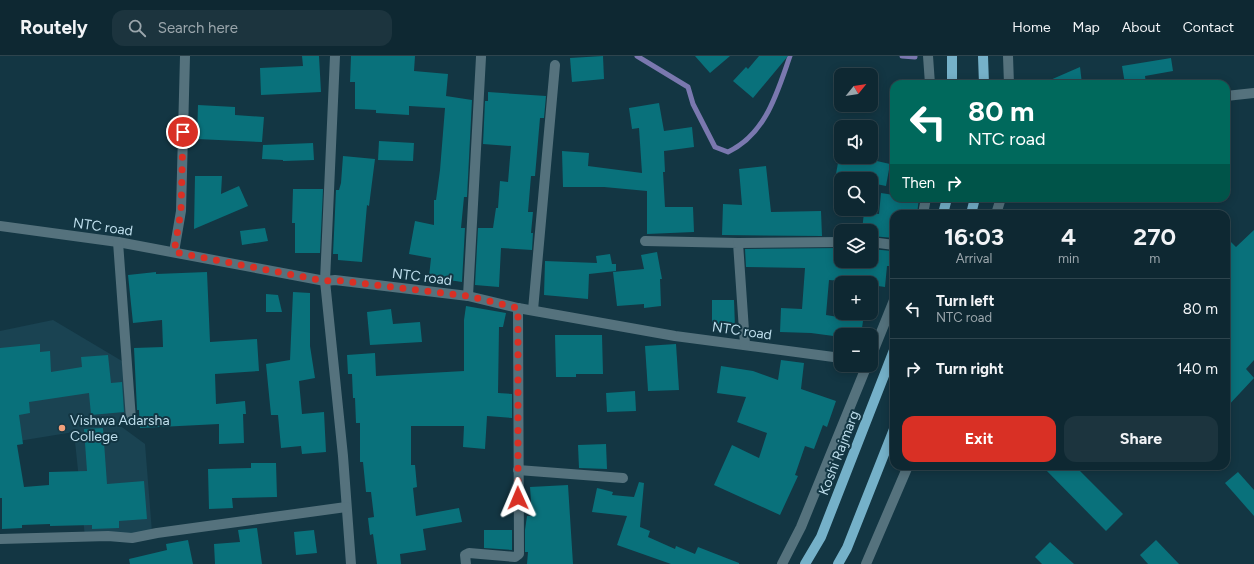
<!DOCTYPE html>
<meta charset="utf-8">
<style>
body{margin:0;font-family:Figtree,sans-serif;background:#1c343e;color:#f1f3f6;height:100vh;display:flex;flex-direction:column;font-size:15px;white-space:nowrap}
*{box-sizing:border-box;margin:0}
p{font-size:13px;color:#9ba6ac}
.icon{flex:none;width:22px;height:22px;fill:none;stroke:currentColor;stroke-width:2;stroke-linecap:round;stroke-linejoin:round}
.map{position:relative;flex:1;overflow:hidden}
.side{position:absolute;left:890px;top:154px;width:340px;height:260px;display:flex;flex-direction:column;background:#0e2832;border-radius:12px;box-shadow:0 2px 10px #0003,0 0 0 1px #2e444d}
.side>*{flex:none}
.guide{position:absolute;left:890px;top:24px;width:340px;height:122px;border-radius:12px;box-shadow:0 2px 10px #0003,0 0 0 1px #2e444d;background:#00695c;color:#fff;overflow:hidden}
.needle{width:26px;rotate:60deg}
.buttons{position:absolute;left:834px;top:12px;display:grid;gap:8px}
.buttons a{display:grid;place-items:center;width:44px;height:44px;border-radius:8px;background:#0e2832;box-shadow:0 2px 10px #0003,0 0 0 1px #2e444d;font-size:20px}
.pin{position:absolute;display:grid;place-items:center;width:34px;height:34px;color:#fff;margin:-17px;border:2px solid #fff;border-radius:50%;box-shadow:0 1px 4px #0007}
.me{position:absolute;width:44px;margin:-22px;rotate:359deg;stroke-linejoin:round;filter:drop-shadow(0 0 3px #0008)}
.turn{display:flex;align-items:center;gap:14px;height:84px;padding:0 12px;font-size:18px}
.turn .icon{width:52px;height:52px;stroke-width:2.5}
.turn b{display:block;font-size:28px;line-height:34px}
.then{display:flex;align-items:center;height:38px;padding:0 12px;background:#0003;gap:8px;font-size:15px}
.eta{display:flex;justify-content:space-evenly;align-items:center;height:68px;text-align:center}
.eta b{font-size:24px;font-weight:700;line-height:28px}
.primary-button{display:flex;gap:8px;margin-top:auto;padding:8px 12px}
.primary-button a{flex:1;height:46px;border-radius:12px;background:#d93025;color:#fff;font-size:16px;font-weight:700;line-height:46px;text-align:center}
.primary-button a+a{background:#1c343e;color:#f1f3f6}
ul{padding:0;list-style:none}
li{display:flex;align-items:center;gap:12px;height:60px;padding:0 12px;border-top:1px solid #2e444d}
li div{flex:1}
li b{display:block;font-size:15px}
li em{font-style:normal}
header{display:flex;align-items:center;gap:24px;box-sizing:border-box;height:56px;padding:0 20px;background:#0e2832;border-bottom:1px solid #2e444d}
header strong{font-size:19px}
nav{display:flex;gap:22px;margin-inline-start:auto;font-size:14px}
.search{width:280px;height:36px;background:#1c343e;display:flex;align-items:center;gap:10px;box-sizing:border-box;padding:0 14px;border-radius:12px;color:#9ba6ac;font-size:15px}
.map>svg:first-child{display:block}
</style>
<header>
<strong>Routely</strong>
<div class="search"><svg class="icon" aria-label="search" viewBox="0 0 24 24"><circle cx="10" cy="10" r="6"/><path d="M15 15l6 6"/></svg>Search here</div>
<nav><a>Home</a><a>Map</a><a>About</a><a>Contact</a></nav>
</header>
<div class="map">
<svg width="1254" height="508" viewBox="0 0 1254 508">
<rect width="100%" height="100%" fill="#133643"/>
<path fill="#1a4352" d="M53 264 127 308 130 362 119 369 145 388 152 476 85 481 74 376 0 388V275Z"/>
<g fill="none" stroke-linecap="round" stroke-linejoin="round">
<g stroke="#7a78af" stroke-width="5">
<path d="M637 0 688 31 693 48 715 91 728 96C766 78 777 37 790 0"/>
<path d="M902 0 915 1"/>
</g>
</g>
<g fill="#09717b">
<path d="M302 0H319L321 36 261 39 260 12 303 10Z"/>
<path d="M351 0H415L414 15 448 18 446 40 472 44 467 141H464L461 172H465L462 226 429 221 431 202 409 198 415 165 434 169V144H436L440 114 445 52 409 50V59L376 57V54L355 53V26H350Z"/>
<path d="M603 0 604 23 572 26 570 2Z"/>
<path d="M695 0H730L710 17Z"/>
<path d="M759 0H788L753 42 733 25 746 11 748 13Z"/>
<path d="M1171 2 1173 15 1145 20 1146 28H1125L1122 10Z"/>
<path d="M1080 11 1082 28H1041Z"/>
<path d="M488 36 546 40 544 62H540L535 120H531L528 156H533L531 177H533L532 194 501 192 499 231 475 229 478 172H493L496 152H498L500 125 508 126 511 90 483 88 485 45H488Z"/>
<path d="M659 47 664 75 692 71 694 91 664 95 665 116H663L665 151H693L694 176 647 178V135L604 131H563L562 95 589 97 588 110 642 117 639 72 632 73 629 52Z"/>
<path d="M198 49 235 51V59L264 61 262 86 197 83Z"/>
<path d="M379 85 414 87 413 105 378 104Z"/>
<path d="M313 87 314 104 283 105V104L262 103 263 89Z"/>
<path d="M343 100 375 103 369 150 367 149 362 206 338 204V198H333L336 134H339L341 127Z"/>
<path d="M839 101 868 106V103L890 108 886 130 871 127V123L836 118Z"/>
<path d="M766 110 771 156 821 155 822 180 722 179 723 148 742 149 739 113Z"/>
<path d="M195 120H222L221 138 239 130 248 150 194 173Z"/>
<path d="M293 133H323L320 197H295V167H292Z"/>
<path d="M881 137 894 139V142H919L917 158H894V182L871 180V175H862L864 156 879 158Z"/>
<path d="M265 172 268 185 242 189 240 175Z"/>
<path d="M1254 174V304L1246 313 1254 322 1226 352V181L1236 191Z"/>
<path d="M841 192V205H871V193L892 195 889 210H887L885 231 871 229V227L829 224 826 259 863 265 861 279H841V281L811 277 780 276 781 252 802 253 805 212 746 211 745 193Z"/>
<path d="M657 196 662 223H660L661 250 644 252V248L617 250 613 216 644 213 641 199Z"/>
<path d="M610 198 612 208H616V215L589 218 588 243 544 239 545 205 597 207 596 200Z"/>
<path d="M156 216V218L207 216 210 286 257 283 259 315 215 318 216 348 245 345 246 358H243L244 387 219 388V368L140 372 139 354H137L134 292 163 291 162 264 133 267 128 219Z"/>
<path d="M293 236 310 237V290L315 322 299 325 302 358 324 356 326 396 302 398 301 390 281 392 278 359H271L266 308 290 304Z"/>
<path d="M266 238 278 239 282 256H266Z"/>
<path d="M712 244H734L735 271 712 272Z"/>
<path d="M466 250 506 257 503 271H499L498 337 512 338V362L487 360 485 393 463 391 464 370H411V409H415L417 431 413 432 416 460 459 452 462 466 423 473 426 494 400 498 401 508H377L373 478 370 479 368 462 374 461 371 436H366L363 406H360V367H356L355 342H353L352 318H348L347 299 375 297 376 320 464 315V264Z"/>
<path d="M391 253 393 268 420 266 422 286 370 289 367 256Z"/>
<path d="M555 279H602L603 318H576V321H556Z"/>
<path d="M40 288V296L50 295 51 316 82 311 81 301 108 299 111 327 122 326 124 356 91 359 89 337 29 346 30 357 19 359 23 388 17 389 24 431 49 429V416L87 415 84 373 103 372 107 428 144 425 147 463 119 465V472L92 473V469L50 470V468L22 469V472L2 473V442H0V292Z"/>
<path d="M676 288 679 334 648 335 645 290Z"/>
<path d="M781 304 804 307 801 333 836 345 827 371 823 369 814 393 805 390 795 419 798 420 780 459 714 429 732 389 759 402 767 377 737 366 746 341 717 337 721 310 753 315 778 324Z"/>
<path d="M635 335 636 355 607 356 606 337Z"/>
<path d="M606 388 607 413 579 412 578 389Z"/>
<path d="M251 407H276L277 441 232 442 233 452 209 453 208 413 251 412Z"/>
<path d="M1042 410H1075L1123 458 1106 475Z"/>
<path d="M1238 416 1254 434V460L1225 427Z"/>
<path d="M639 426 644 427 640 471 650 475 648 481 675 493 676 490 695 498 698 491 739 507V508H671L617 489 627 460 592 456 597 432 613 436 612 439 634 441Z"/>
<path d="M568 429 573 508H527L528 496H525V474L527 460H532L530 431Z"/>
<path d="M257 472 262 508H215L214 488 240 486 238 474Z"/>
<path d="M314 474 317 497 296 499 294 476Z"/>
<path d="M484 474H512V494L484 492Z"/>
<path d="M188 484 193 508H130L129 503 167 494 166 488Z"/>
<path d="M1156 484 1179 508H1148L1140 499Z"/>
<path d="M1050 486 1074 508H1042L1035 501Z"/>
</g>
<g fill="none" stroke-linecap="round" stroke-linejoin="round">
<g stroke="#55727d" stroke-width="10">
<path d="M335 0 325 225 343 400 351 508"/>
<path d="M928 0 930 28"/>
<path d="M1008 0 1009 28"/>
<path d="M1226 40 1254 37"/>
<path d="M923 158 926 142"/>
<path d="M996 158 1001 142"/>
<path d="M0 170 118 186 325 225 335 224 468 240 518 252 675 280 841 302"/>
<path d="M645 185 738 187 745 289"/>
<path d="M118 186 131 363"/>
<path d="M871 186 894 189"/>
<path d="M738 187 841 186"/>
<path d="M174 196 181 155 185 0"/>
<path d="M468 240 481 1"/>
<path d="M533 254 555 9"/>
<path d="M871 301 894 244"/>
<path d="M518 414 623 422"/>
<path d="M0 483 108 480 132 482 157 477 346 451"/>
<path d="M466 508 465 499 469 497 515 501 519 498 518 252"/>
<path d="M782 508 801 471 867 309"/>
<path d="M866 508 908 410"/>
</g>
<g stroke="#75b1c9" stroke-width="10">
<path d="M952 0V28"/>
<path d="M983 0 984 28"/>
<path d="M943 158 947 142"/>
<path d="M971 158 975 142"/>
<path d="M805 508 821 481 894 294"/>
<path d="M838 508 847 492 894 373"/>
</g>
</g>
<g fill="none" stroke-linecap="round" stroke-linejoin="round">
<path stroke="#d93025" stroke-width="7" stroke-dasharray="0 12.6" d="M183 76 181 155 174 196 325 225 335 224 468 240 518 252V442"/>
</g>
<circle fill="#f1a17c" stroke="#133643" stroke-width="1.5" cx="62" cy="372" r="4"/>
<g text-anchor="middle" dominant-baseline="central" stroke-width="4" stroke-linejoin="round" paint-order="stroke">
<g font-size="14" fill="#bedeec" stroke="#133643">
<text transform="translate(103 171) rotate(8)">NTC road</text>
<text transform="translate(422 221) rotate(7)">NTC road</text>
<text transform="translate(742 275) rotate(8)">NTC road</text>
<text transform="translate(839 397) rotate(-69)">Koshi Rajmarg</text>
</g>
<g font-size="14" fill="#bedeec" stroke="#133643" text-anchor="start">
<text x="70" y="364">Vishwa Adarsha<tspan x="70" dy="16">College</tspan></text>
</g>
</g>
</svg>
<div class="buttons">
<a><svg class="needle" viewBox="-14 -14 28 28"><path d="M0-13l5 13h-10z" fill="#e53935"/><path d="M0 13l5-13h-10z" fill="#9ba6ac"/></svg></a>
<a><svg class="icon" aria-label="sound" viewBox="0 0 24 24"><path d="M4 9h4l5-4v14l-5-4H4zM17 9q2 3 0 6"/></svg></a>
<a><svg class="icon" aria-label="search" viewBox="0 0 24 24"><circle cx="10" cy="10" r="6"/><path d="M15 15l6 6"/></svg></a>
<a><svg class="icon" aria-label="layers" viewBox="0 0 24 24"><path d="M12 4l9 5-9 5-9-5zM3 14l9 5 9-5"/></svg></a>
<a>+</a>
<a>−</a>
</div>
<div class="pin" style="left:183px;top:76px;background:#d93025"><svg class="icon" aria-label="arrive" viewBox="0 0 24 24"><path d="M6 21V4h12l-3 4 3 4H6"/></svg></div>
<svg class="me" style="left:518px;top:442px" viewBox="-20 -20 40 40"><path d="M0-17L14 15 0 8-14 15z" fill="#d93025" stroke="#fff" stroke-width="4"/></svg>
<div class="guide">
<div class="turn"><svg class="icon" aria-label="left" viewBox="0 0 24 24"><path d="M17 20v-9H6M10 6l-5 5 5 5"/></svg><div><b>80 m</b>NTC road</div></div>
<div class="then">Then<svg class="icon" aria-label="right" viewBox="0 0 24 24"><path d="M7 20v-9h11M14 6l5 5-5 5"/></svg></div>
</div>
<section class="side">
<div class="eta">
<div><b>16:03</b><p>Arrival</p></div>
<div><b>4</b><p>min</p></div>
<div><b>270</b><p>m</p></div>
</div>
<ul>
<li><svg class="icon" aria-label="left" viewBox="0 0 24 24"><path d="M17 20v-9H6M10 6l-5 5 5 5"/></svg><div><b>Turn left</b><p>NTC road</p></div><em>80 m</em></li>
<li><svg class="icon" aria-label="right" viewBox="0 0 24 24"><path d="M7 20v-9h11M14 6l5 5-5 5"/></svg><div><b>Turn right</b></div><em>140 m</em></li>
</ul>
<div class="primary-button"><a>Exit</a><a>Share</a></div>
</section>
</div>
